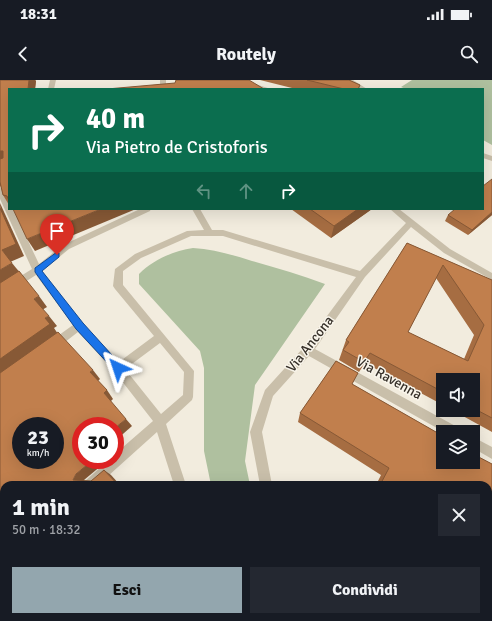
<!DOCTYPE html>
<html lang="it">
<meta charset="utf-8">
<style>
body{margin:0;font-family:Signika,sans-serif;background:#242831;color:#f1f3f6;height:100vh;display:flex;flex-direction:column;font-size:15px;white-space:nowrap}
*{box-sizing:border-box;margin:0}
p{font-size:13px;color:#9ea1a6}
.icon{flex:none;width:22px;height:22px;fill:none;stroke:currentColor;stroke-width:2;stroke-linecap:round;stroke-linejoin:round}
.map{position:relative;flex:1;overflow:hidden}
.panel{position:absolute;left:0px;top:401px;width:492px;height:140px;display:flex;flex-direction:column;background:#171b24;border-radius:12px 12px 0 0;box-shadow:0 4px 16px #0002}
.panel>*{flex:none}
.banner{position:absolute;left:8px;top:8px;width:476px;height:122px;border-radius:0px;box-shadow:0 4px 16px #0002;background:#0b6e4f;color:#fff;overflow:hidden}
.fabs{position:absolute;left:436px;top:293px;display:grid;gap:8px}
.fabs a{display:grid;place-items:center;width:44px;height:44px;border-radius:0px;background:#171b24;box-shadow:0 4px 16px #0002;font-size:20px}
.speed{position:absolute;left:12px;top:337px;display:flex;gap:8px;font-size:20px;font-weight:700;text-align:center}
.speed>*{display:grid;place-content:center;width:52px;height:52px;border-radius:50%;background:#171b24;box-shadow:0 4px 16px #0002;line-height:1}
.speed small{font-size:10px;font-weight:400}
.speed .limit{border:6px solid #d22;background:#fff;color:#111}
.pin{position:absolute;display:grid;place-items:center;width:34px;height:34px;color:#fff;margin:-41px -17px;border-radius:50% 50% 50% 0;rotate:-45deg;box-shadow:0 0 4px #0007}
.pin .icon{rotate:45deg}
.me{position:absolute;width:44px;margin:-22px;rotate:318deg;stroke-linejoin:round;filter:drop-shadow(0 0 3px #0008)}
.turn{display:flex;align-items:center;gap:14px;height:84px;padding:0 12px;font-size:18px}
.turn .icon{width:52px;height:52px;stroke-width:2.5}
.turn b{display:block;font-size:28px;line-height:34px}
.lanes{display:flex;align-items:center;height:38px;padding:0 12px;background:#0003;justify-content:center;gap:20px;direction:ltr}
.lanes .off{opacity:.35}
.round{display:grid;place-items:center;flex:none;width:42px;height:42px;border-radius:0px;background:#242831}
.overview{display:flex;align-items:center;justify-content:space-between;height:68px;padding:0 12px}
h1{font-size:24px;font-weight:700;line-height:30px}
.button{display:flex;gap:8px;margin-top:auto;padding:8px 12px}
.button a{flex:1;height:46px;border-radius:0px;background:#93a6ae;color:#111;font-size:16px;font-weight:700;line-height:46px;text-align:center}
.button a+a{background:#242831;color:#f1f3f6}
.status{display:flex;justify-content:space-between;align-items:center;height:28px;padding:0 20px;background:#171b24;direction:ltr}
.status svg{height:11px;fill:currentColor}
header{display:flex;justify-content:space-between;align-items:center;height:52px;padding:0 12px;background:#171b24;font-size:18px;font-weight:700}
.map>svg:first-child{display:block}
</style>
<div class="status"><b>18:31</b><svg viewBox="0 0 49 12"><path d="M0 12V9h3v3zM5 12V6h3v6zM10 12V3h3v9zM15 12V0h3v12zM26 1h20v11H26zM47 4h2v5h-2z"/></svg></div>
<header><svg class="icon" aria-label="back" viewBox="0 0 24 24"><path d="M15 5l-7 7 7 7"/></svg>Routely<svg class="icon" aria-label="search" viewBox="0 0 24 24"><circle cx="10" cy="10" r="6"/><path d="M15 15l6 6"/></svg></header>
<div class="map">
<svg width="492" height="541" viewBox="0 0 492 541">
<rect width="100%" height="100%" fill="#f2ecde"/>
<g fill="#afc09f">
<path d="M412 0H492V65L483 60V9H406L401 7Z"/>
<path d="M193 168C213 169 233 175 252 181 277 188 301 195 325 204L255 305 245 381 250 405H211L204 371V288L200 271 139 204V194C153 180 173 171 193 168Z"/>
</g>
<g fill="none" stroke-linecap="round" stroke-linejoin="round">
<g fill="#c9bfaa" fill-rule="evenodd">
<path d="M50 0H56L54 9H48Z"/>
<rect x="160" y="0" width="6" height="9"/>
<path d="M232 0H242L271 9H261Z"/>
<path d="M346 0H353L367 9H360Z"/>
<path d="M483 73 492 76V81L483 78Z"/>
<path d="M0 107C7 111 9 121 9 129H13L39 184 63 165 140 129H151L150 131 69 169 42 191 82 243 119 282 154 256 115 209 113 206 115 189 135 174 187 151 204 150 192 129H200L212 150H223L360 191 406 143 390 129H399L450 169 492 193V200L444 173 411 147 365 197 315 269 459 348 461 352H444L309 276 273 316 262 352 272 405H260L250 352 265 310 304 267 356 197 223 156H191L141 178 123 191V205L194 291 193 317 192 320 166 344 186 405H174L157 352 98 405H83L85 401 109 380H115V374L153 341 114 291 78 252 56 269 52 270 48 269 47 266 48 263 73 245 36 195 0 218V209L32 189 0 119ZM160 263 184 292 183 315 161 334 125 289Z"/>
<path d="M473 357 492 367V379L473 368Z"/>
<path d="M402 537H419L421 541H404Z"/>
</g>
</g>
<g fill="#a66d42" fill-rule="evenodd">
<path d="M0 0H35L36 1 35 9H9V125L3 115 1 107 0 106Z"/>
<path d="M260 0H349L360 5 359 9H296Z"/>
<path d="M291 129H372L331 158Z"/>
<path d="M448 135H492L468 155 445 141Z"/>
<path d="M407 163 492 200V352L452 330H473V300H443V325L365 283 359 292 339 280 346 260ZM436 198 474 255 464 279 408 252Z"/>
<path d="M336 281 358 293 352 304 443 356V382H473V374L492 384V541H434L428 537H488V405H376L381 395 298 342 300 333Z"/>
</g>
<g fill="#875936">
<path d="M29 0H35L36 1 35 9H28Z"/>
<path d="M0 71H3L9 82 0 86Z"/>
<path d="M0 123 24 176 10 182 2 170Z"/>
<path d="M101 129H136L35 171 27 159Z"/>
<path d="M358 129H372L331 158 334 146Z"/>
<path d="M492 132V135L468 155 472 150Z"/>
<path d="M12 183 21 194 0 207V190Z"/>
<path d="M39 216 47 227 42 230 34 219Z"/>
<path d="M49 236 57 246 54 248 58 254 0 295V279L45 238Z"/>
<path d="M93 290 100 299 97 302 90 292Z"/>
<path d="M107 310 113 319 110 322 104 313Z"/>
<path d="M126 339 132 346 115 361V348Z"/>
<path d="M93 380H97L102 385 84 400 82 405 73 400 76 394Z"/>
<path d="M104 390 111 395 120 405H118Z"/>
<path d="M58 537H67L63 541H54Z"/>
</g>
<g fill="#c17f4d" stroke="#875936" fill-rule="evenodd">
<path d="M0 0H29L28 9H9V121L7 116 3 115 0 102V79L3 78V71H0Z"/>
<path d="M176 0H249L264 9H107L175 3Z"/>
<path d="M307 0H349L360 5 358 9H344Z"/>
<path d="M492 99V132L472 150 448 135 455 129H483V106Z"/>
<path d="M0 128 16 164 2 170 12 183 0 190Z"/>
<path d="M13 129H101L27 159Z"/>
<path d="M310 129H358L334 146Z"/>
<path d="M407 163 492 200V338L473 328V300H443V312L370 273 364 282 343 270 349 262 346 260ZM443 185 484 245 468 281 408 252Z"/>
<path d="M19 191 39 216 34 219 49 236 45 238 50 244 0 279V203Z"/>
<path d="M58 252 93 290 90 292 107 310 104 313 126 339 115 348V346H81V380H93L76 394 73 400 91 401 104 390 118 405H4V537H58L54 541H0V293ZM21 346H55V380H21Z"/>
<path d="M336 281 358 293 352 304 443 356V382H473V374L492 384V541H443L437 537H488V405H380L389 388 300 333Z"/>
<path d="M141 537H274L278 541H138Z"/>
</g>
<path fill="#1a73e8" stroke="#114b97" d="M57 172 59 173V177L42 191 83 243 121 285 123 288 121 291 118 292 115 291 76 249 35 192V188Z"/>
<g text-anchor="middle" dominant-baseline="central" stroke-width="3" stroke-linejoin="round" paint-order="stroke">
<g font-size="14" fill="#37312a" stroke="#f9f5eb">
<text transform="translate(310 264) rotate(-52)">Via Ancona</text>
<text transform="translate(389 298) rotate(29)">Via Ravenna</text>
</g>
</g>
</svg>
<div class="fabs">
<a><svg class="icon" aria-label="sound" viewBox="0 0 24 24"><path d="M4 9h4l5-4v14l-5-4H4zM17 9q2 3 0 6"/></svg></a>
<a><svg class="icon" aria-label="layers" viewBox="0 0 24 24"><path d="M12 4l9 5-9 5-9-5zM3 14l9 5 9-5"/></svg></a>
</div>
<div class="speed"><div>23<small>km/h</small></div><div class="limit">30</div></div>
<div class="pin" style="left:57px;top:175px;background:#d93025"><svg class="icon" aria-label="arrive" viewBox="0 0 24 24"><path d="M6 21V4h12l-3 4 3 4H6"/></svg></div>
<svg class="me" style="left:118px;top:288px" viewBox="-20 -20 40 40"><path d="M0-17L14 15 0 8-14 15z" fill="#1a73e8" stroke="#fff" stroke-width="4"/></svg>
<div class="banner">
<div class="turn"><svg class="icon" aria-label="right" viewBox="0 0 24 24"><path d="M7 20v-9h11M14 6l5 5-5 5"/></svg><div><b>40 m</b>Via Pietro de Cristoforis</div></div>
<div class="lanes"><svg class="icon off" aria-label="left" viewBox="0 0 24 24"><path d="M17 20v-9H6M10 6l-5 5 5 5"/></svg><svg class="icon off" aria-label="ahead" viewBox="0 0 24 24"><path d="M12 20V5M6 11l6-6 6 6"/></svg><svg class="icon" aria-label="right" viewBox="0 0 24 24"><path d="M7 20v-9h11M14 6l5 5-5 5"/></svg></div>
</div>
<section class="panel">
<div class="overview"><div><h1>1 min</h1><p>50 m · 18:32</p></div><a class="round"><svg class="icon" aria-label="close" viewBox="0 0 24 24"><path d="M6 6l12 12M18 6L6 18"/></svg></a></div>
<div class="button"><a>Esci</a><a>Condividi</a></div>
</section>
</div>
